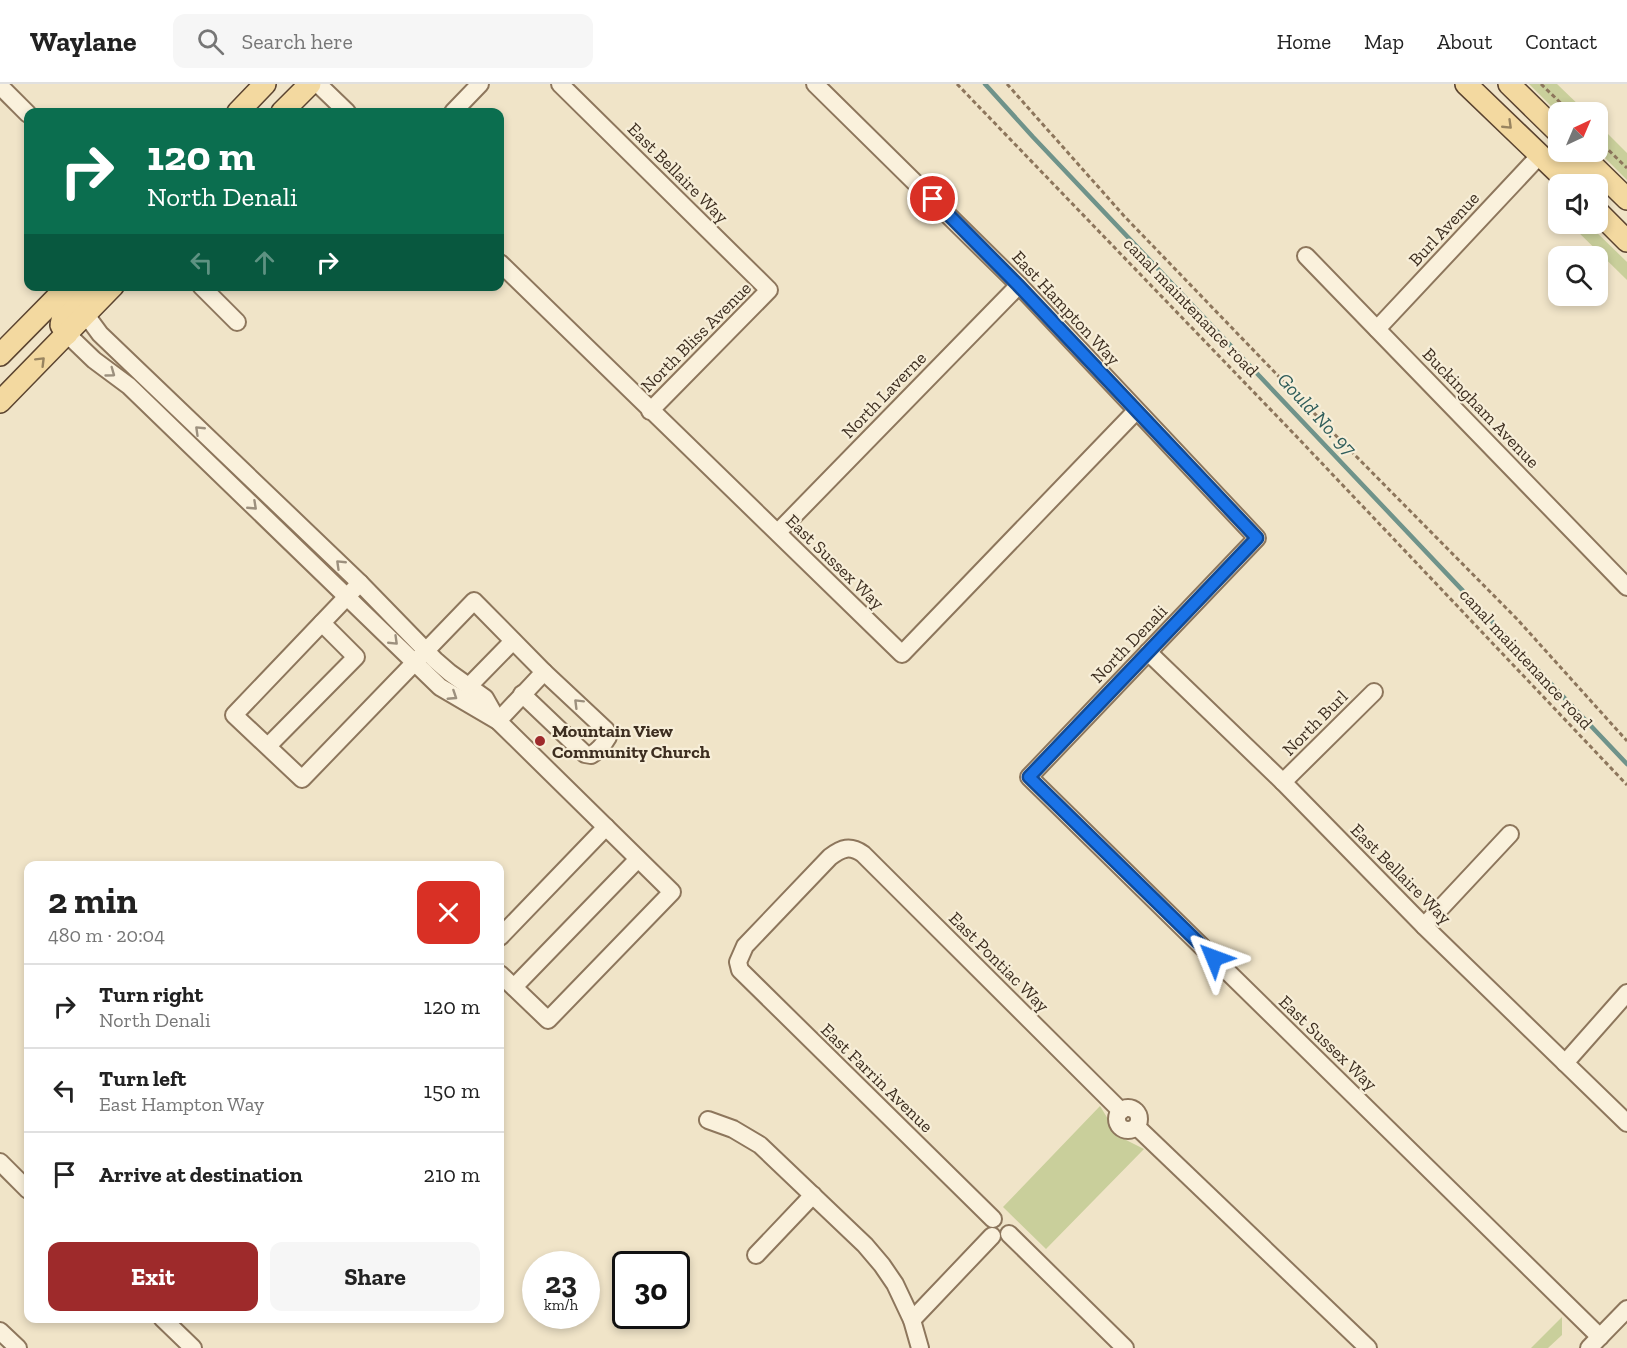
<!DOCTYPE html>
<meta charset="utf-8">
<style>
body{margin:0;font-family:"Zilla Slab",serif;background:#f6f6f6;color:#222;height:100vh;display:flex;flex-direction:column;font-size:22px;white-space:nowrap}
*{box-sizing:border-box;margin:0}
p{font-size:20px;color:#767676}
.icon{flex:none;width:33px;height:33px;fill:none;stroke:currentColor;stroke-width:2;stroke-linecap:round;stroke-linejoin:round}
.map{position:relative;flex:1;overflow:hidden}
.panel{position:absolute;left:24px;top:777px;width:480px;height:462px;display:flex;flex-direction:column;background:#fff;border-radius:12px;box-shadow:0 3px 9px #0003}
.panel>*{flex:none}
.top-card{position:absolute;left:24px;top:24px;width:480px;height:183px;border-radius:12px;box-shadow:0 3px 9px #0003;background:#0b6e4f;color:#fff;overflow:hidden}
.needle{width:39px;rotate:44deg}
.buttons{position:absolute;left:1548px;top:18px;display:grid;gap:12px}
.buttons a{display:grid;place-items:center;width:60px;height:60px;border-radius:12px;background:#fff;box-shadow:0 3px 9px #0003;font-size:30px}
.speed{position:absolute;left:522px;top:1167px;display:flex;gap:12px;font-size:30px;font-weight:700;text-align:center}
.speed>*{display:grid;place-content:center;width:78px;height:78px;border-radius:50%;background:#fff;box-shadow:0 3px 9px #0003;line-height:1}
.speed small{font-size:15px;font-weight:400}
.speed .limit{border:3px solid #111;border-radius:9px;background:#fff;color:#111}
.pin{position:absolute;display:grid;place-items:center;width:51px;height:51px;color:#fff;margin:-26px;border:3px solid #fff;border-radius:50%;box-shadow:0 2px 6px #0007}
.me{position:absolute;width:66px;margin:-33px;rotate:314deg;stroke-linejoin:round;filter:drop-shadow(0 0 4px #0008)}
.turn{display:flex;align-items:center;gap:21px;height:126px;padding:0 24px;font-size:27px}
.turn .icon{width:78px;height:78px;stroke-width:2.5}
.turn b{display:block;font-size:42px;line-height:51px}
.lanes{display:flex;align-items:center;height:57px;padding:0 24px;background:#0003;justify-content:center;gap:30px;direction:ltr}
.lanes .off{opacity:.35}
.round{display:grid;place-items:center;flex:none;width:63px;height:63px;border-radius:12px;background:#f6f6f6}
.summary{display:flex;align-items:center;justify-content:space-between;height:102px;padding:0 24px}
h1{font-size:36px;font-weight:800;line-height:45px}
.primary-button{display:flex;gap:12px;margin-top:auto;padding:12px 24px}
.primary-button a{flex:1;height:69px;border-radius:12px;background:#9e2a2b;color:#fff;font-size:24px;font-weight:800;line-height:69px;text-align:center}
.primary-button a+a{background:#f6f6f6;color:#222}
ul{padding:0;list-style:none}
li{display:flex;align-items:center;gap:18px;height:84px;padding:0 24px;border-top:2px solid #e0e0e0}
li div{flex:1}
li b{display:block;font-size:22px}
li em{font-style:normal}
header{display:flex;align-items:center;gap:36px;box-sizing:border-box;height:84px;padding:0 30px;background:#fff;border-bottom:2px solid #e0e0e0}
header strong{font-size:28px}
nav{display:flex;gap:33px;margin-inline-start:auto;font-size:21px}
.search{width:420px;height:54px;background:#f6f6f6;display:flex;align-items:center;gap:15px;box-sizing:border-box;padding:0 21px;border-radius:12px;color:#767676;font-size:22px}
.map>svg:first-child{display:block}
</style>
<header>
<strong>Waylane</strong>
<div class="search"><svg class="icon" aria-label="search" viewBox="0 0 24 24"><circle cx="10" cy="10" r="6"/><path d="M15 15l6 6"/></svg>Search here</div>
<nav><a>Home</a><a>Map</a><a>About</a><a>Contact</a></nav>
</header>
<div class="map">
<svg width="1627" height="1264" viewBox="0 0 1627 1264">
<rect width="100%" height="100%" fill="#f0e4c8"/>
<g fill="#c9cf9b">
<path d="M1529 0H1557L1586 28 1558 29Z"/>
<path d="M1598 40 1627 69V96L1598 67Z"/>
<path d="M1570 140H1588L1627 178V196Z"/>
<path d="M1100 1022 1116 1048 1122 1054 1144 1065 1046 1165 1003 1123Z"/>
<path d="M1562 1233V1251L1548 1264H1531Z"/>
</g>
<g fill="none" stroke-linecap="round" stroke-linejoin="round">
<path stroke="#6f938a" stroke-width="4.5" d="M985 0 1033 53 1627 680"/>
<g stroke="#8d765c" stroke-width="20">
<g id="minor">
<path d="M318 0 347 28"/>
<path d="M560 0 769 206 650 327"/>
<path d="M815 0 1019 201 1257 454 1029 693 1600 1253"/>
<path d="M0 2 28 30"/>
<path d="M453 28 480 0"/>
<path d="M1306 172 1627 503"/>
<path d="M500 179 902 570 1136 327"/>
<path d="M201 202 237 238"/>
<path d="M86 231 100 250 360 499 435 576 450 589 485 614 498 637"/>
<path d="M1377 245 1540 71"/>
<path d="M67 250 94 276 129 302 440 603 498 637 672 808 548 936 500 890"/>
<path d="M778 448 1019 201"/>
<path d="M360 499 234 631 302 695 474 517 544 588 498 637"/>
<path d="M1148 568 1283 698 1424 842 1627 1039"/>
<path d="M469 602 513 557"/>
<path d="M522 610 585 670 591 671C598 667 604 660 608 653L606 646 544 588"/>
<path d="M268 662 356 573 322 539"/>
<path d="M1283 698 1374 608"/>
<path d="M1424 842 1510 750"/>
<path d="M500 853 606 743"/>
<path d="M514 903 638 775"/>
<path d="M1565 979 1627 909"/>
<circle cx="1128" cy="1035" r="11"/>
<path d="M708 1036 733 1045 760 1061 865 1161 882 1181 895 1200 912 1236 920 1264"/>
<path d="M1137 1043 1368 1264"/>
<path d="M0 1078 28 1106"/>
<path d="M993 1135 740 886 738 878 745 862 830 773C842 764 850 761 863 770L1121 1027"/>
<path d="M1009 1150 1125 1264"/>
<path d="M756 1171 813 1111"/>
<path d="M162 1234 193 1264"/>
<path d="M912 1236 992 1152"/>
<path d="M0 1247 18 1264"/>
<path d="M1589 1264 1627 1225"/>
</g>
</g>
<g stroke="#5b4430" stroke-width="24">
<g id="major">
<path d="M1466 0 1570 100"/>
<path d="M1509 0 1558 48"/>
<path d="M238 28 265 0"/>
<path d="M282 28 310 0"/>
<path d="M1579 68 1627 115"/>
<path d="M1561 76 1591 100"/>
<path d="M1598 128 1627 157"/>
<path d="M67 250 61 241 64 227 86 202"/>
<path d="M0 271 68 202"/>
<path d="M0 318 113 202"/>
</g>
</g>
<g stroke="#8d765c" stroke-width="3" stroke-dasharray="4.5 3" stroke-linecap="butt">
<path d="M957 0 1297 353 1627 701"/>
<path d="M1007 0 1125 133 1342 358 1517 535 1627 657"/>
<path d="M1541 0 1570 28"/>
<path d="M1598 56 1627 84"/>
</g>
<use href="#minor" stroke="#faf1dc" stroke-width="16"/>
<use href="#major" stroke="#f3d9a0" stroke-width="21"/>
</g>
<defs><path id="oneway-chevron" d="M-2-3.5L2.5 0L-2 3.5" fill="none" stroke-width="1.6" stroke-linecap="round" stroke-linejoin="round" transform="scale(1.5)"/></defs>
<g stroke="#988460">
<use href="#oneway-chevron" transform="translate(1508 41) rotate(44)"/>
<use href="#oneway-chevron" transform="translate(41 277) rotate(-45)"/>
</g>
<g stroke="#9c907e">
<use href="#oneway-chevron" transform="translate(111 289) rotate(36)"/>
<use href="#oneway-chevron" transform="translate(199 346) rotate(-136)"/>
<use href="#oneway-chevron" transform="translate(253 422) rotate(43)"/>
<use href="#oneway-chevron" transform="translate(340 480) rotate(-136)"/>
<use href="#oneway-chevron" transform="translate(394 557) rotate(44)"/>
<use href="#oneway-chevron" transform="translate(453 612) rotate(33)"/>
<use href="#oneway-chevron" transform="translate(578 619) rotate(-135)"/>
</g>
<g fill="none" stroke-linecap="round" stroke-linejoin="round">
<g stroke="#114b97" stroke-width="15">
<path id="route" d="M933 115 1018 201 1257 454 1029 693 1214 874"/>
</g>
<use href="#route" stroke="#1a73e8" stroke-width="10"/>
</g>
<circle fill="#9e2a2b" stroke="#f7eed8" stroke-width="2" cx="540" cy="657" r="6"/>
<g text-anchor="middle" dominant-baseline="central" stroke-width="4.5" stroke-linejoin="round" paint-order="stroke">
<g font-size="18" fill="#3d2e20" stroke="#f7eed8">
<text transform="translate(678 89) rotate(45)">East Bellaire Way</text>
<text transform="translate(1444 145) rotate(-47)">Burl Avenue</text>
<text transform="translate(1191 223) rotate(46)">canal maintenance road</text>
<text transform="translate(1066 224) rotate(47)">East Hampton Way</text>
<text transform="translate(696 253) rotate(-45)">North Bliss Avenue</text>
<text transform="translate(884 311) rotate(-46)">North Laverne</text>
<text transform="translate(1481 324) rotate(46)">Buckingham Avenue</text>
<text transform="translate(835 478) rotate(44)">East Sussex Way</text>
<text transform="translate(1129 560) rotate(-46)">North Denali</text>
<text transform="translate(1526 575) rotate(47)">canal maintenance road</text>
<text transform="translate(1315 639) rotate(-45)">North Burl</text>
<text transform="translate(1401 790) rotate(45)">East Bellaire Way</text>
<text transform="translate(999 878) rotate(45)">East Pontiac Way</text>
<text transform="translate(1328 959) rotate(44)">East Sussex Way</text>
<text transform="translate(877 994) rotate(44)">East Farrin Avenue</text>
</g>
<g font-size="18" font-weight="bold" fill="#3d2e20" stroke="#f7eed8" text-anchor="start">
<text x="552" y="647">Mountain View<tspan x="552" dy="21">Community Church</tspan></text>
</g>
<g font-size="20" font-style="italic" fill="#2f5d5a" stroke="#f7eed8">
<text transform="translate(1317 330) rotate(47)">Gould No. 97</text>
</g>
</g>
</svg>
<div class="buttons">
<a><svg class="needle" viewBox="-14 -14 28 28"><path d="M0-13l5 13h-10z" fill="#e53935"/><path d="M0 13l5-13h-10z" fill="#767676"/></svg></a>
<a><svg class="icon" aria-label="sound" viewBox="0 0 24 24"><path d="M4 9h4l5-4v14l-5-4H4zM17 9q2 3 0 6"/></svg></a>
<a><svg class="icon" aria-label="search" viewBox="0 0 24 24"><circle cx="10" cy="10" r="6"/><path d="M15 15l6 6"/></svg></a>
</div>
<div class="speed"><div>23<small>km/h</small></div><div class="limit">30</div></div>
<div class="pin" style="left:933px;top:115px;background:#d93025"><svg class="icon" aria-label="arrive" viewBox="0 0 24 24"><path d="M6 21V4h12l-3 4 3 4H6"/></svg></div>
<svg class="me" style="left:1214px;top:874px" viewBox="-20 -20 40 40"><path d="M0-17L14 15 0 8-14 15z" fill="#1a73e8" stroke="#fff" stroke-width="4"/></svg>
<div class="top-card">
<div class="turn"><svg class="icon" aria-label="right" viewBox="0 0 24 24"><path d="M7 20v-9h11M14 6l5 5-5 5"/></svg><div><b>120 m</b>North Denali</div></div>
<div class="lanes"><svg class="icon off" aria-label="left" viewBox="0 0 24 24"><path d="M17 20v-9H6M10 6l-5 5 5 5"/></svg><svg class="icon off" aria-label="ahead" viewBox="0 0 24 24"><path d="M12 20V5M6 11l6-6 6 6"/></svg><svg class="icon" aria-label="right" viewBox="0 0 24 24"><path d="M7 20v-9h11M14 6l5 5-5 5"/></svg></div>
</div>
<section class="panel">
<div class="summary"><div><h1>2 min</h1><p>480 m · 20:04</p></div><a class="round" style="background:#d93025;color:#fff"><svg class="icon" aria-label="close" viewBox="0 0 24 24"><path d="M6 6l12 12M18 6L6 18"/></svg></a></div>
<ul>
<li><svg class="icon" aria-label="right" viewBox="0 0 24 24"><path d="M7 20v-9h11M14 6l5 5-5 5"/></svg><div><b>Turn right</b><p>North Denali</p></div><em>120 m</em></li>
<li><svg class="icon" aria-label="left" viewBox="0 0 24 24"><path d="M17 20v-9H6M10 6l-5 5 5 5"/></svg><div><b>Turn left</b><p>East Hampton Way</p></div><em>150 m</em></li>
<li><svg class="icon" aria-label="arrive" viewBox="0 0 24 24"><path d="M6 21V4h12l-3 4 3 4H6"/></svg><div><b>Arrive at destination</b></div><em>210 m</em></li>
</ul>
<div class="primary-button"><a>Exit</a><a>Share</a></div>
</section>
</div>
